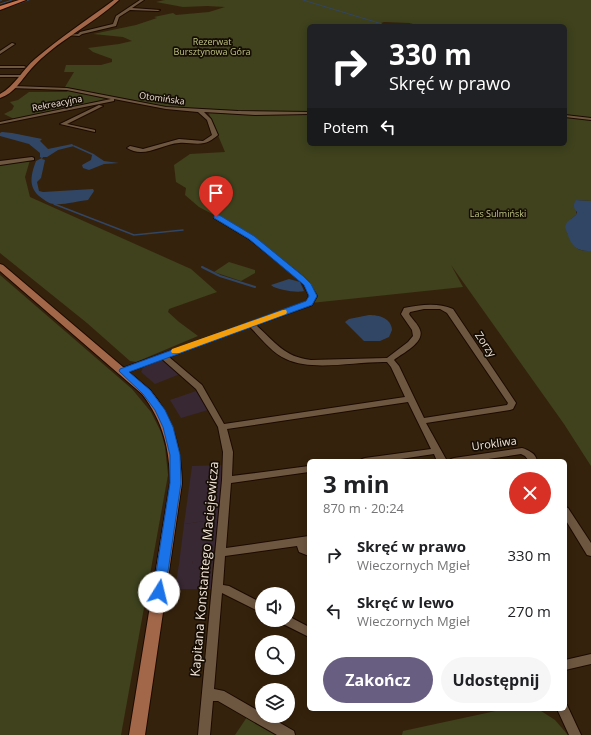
<!DOCTYPE html>
<html lang="pl">
<meta charset="utf-8">
<style>
body{margin:0;font-family:"Open Sans",sans-serif;background:#f6f6f6;color:#202124;height:100vh;display:flex;flex-direction:column;font-size:15px;white-space:nowrap}
*{box-sizing:border-box;margin:0}
p{font-size:13px;color:#757577}
.icon{flex:none;width:22px;height:22px;fill:none;stroke:currentColor;stroke-width:2;stroke-linecap:round;stroke-linejoin:round}
.map{position:relative;flex:1;overflow:hidden}
.panel{position:absolute;left:307px;top:459px;width:260px;height:252px;display:flex;flex-direction:column;background:#fff;border-radius:6px;box-shadow:0 2px 10px #0003}
.panel>*{flex:none}
.hud{position:absolute;left:307px;top:24px;width:260px;height:122px;border-radius:6px;box-shadow:0 2px 10px #0003;background:#202124;color:#fff;overflow:hidden}
.controls{position:absolute;left:255px;top:587px;display:grid;gap:8px}
.controls a{display:grid;place-items:center;width:40px;height:40px;border-radius:50%;background:#fff;box-shadow:0 2px 10px #0003;font-size:20px}
.pin{position:absolute;display:grid;place-items:center;width:34px;height:34px;color:#fff;margin:-41px -17px;border-radius:50% 50% 50% 0;rotate:-45deg;box-shadow:0 0 4px #0007}
.pin .icon{rotate:45deg}
.me{position:absolute;width:44px;margin:-22px;rotate:9deg;stroke-linejoin:round;filter:drop-shadow(0 0 3px #0008)}
.turn{display:flex;align-items:center;gap:14px;height:84px;padding:0 16px;font-size:18px}
.turn .icon{width:52px;height:52px;stroke-width:2.5}
.turn b{display:block;font-size:28px;line-height:34px}
.then{display:flex;align-items:center;height:38px;padding:0 16px;background:#0003;gap:8px;font-size:15px}
.round{display:grid;place-items:center;flex:none;width:42px;height:42px;border-radius:21px;background:#f6f6f6}
.summary{display:flex;align-items:center;justify-content:space-between;height:68px;padding:0 16px}
h1{font-size:24px;font-weight:700;line-height:30px}
.button{display:flex;gap:8px;margin-top:auto;padding:8px 16px}
.button a{flex:1;height:46px;border-radius:24px;background:#685e82;color:#fff;font-size:16px;font-weight:700;line-height:46px;text-align:center}
.button a+a{background:#f6f6f6;color:#202124}
ul{padding:0;list-style:none}
li{display:flex;align-items:center;gap:12px;height:56px;padding:0 16px}
li div{flex:1}
li b{display:block;font-size:15px}
li em{font-style:normal}
.map>svg:first-child{display:block}
</style>
<div class="map">
<svg width="591" height="735" viewBox="0 0 591 735">
<rect width="100%" height="100%" fill="#35220c"/>
<g fill="#372834">
<path d="M157 360 164 361 180 374 155 384 141 372 144 365Z"/>
<path d="M196 391 208 410 181 418 170 400Z"/>
<path d="M218 519 213 561H193L192 564H179L184 524Z"/>
</g>
<g fill="#382833">
<path d="M223 465 218 519 184 524 192 466Z"/>
<path d="M193 561H213L211 589H175L179 564H192Z"/>
</g>
<g fill="#3f421d" fill-rule="evenodd">
<path d="M165 0H591V201L576 200V215L571 219 567 232C574 246 574 251 591 251V466L564 424 451 265 463 287 311 303 305 280 246 232 199 207 185 195 186 188 176 182 174 165 190 154 225 152 207 109 168 107 65 87 74 72H64L66 65H101L112 62V59L93 52 88 48 119 44 132 41 123 37 93 34 136 25 157 18 154 17 173 13 176 15 209 12 225 7 207 6 183 7 156 2ZM384 22 409 23 421 26H565V144H309V26H378V24Z"/>
<path d="M68 90 107 99 79 107 14 119 4 114 12 110 14 106 10 102 18 100 29 92H67Z"/>
<path d="M30 160 25 177 30 197 191 269 217 292 169 309 168 312 179 322 198 336 136 362 130 361 87 323 0 253V164Z"/>
<path d="M229 262 255 270V273L241 281 214 272Z"/>
<path d="M0 275 132 389 151 412 161 432 165 447 168 475 121 735H0Z"/>
<path d="M505 709H538L555 720 568 735H402L403 731Z"/>
<path d="M247 717 278 735H235Z"/>
</g>
<g fill="#314664">
<path d="M2 132 12 133 42 139 40 141 48 149 72 144 74 146 58 150 47 157H43L42 159 45 160 41 178 37 182 39 191 43 192 93 189 94 191 88 200C77 201 65 205 54 204 50 204 46 201 43 199 28 189 30 177 36 161L42 158 40 157V153L29 144 0 136V133Z"/>
<path d="M92 155H95L104 161 119 163 104 164 89 170 83 168 82 165 91 160Z"/>
<path d="M576 200 591 201V251C572 251 571 243 565 227L567 222 576 215 577 212C573 207 573 205 576 200Z"/>
<path d="M289 279 300 282 304 291C298 293 276 290 271 285Z"/>
<path d="M369 315C379 315 391 318 392 330L389 337 380 341H364L345 322 349 319Z"/>
</g>
<g fill="none" stroke-linecap="round" stroke-linejoin="round">
<g stroke="#314664" stroke-width="1">
<path d="M303 0 382 24"/>
<path d="M0 1 2 0"/>
<path d="M0 4 12 0"/>
<path d="M0 10 29 0"/>
</g>
<g stroke="#314664" stroke-width="1.5">
<path d="M74 146 94 155"/>
<path d="M54 204 134 235 183 230"/>
</g>
<path stroke="#314664" stroke-width="2" d="M202 267 220 276 255 287"/>
<g stroke="#1c0a00" stroke-width="2">
<g id="minor">
<path d="M140 0H144L132 8 160 10 158 11 130 10 119 17 116 26 82 34 79 36 68 35 78 34 80 32 113 24 116 16Z"/>
<path d="M12 43 15 44 0 54V51Z"/>
<path d="M0 66H24L26 67 24 68H0Z"/>
<path d="M0 75H23L25 76 23 77H0Z"/>
<path d="M14 86 67 88 166 107 238 111 309 112V114L255 115 204 112 211 119 218 135C214 138 210 142 204 143 196 145 187 142 179 143 162 144 144 159 127 148L130 146 143 149 179 139 203 141 212 135 207 120 198 112 166 109 114 99V101L0 124V122L111 99 67 90 12 88V87Z"/>
<path d="M99 105 103 106 67 124 95 130V132L60 124Z"/>
<path d="M565 115 591 118V120L565 117Z"/>
<path d="M32 157 34 158V160L0 165V161Z"/>
<path d="M216 215 253 237 302 276 309 283 317 296 312 305 256 325C275 342 284 357 311 360L387 358 408 342 413 336 412 330 401 314 404 308C420 305 437 302 453 309L516 403 513 409 510 410 426 423 447 461H437L434 454 387 461H360L362 459 365 458 431 449 408 402 227 429 233 452 232 476 309 466V472L231 483 226 548 309 536V544H307L309 547V556L299 552 297 546 225 556 223 585 229 586 262 603V613L222 593 214 689 224 691 262 713V716H268L294 731 295 735H277L218 701H213L210 735H198L222 480 223 452 218 427 196 389 162 359 126 373H120L119 371 120 369 306 302 309 296 304 285 298 278 249 239 214 218V216ZM424 309H440L447 313 508 403 507 405 424 418 399 366 394 360C401 354 425 343 420 330 418 324 412 319 409 314L410 312ZM250 327C261 338 272 353 286 359 313 372 357 361 387 362L391 367 405 397 224 424 202 385 169 357Z"/>
<path d="M522 448C529 450 536 454 537 461H529L525 456 521 454 475 461H449L451 459 454 458Z"/>
<path d="M565 507 568 508 591 543V556L587 555 565 519Z"/>
<path d="M288 616 309 627V637L281 623 279 620H288Z"/>
<path d="M591 654V664L565 670V660Z"/>
<path d="M565 704 567 705 581 735H569L557 709H565Z"/>
</g>
</g>
<g stroke="#1c0a00" stroke-width="2">
<g id="major">
<path d="M114 0H119C92 25 56 41 31 69 21 80 15 93 0 98V94C15 86 22 70 35 59 60 38 88 19 114 0Z"/>
<path d="M0 264 3 265 150 390C173 417 181 447 182 483L145 735H129L170 483C170 450 163 421 142 394L0 271Z"/>
</g>
</g>
<g stroke="#1c0a00" stroke-width="2">
<path id="highway" d="M19 0H26L0 10V6Z"/>
</g>
<use href="#minor" fill="#6e5741" fill-rule="evenodd"/>
<use href="#major" fill="#a26749" fill-rule="evenodd"/>
<use href="#highway" fill="#c4714e" fill-rule="evenodd"/>
</g>
<path fill="#1a73e8" stroke="#114b97" d="M214 215H219L254 236 303 276 311 284 317 296 312 305 129 372 150 390 165 410 173 427 180 455 181 483 165 592 163 596 159 597 154 596 153 592 170 483V455L163 427 155 410 143 394 119 371 120 369 306 301 309 296 304 285 297 279 249 239 214 218Z"/>
<path fill="#f59e0b" d="M283 310H286L287 312 286 314 179 353H172L171 351 172 349Z"/>
<g text-anchor="middle" dominant-baseline="central" stroke-width="3.5" stroke-linejoin="round" paint-order="stroke">
<g font-size="9" fill="#bfc583" stroke="#160d05">
<text x="212" y="41">Rezerwat<tspan x="212" dy="10">Bursztynowa Góra</tspan></text>
<text x="498" y="213">Las Sulmiński</text>
</g>
<g font-size="9" fill="#f3e6d9" stroke="#160d05">
<text transform="translate(162 98) rotate(8)">Otomińska</text>
<text transform="translate(57 103) rotate(-11)">Rekreacyjna</text>
</g>
<g font-size="11" fill="#f3e6d9" stroke="#160d05">
<text transform="translate(486 344) rotate(56)">Zorzy</text>
<text transform="translate(494 443) rotate(-8)">Urokliwa</text>
</g>
<g font-size="13" fill="#f3e6d9" stroke="#160d05">
<text transform="translate(204 569) rotate(-85)">Kapitana Konstantego Maciejewicza</text>
</g>
</g>
</svg>
<div class="controls">
<a><svg class="icon" aria-label="sound" viewBox="0 0 24 24"><path d="M4 9h4l5-4v14l-5-4H4zM17 9q2 3 0 6"/></svg></a>
<a><svg class="icon" aria-label="search" viewBox="0 0 24 24"><circle cx="10" cy="10" r="6"/><path d="M15 15l6 6"/></svg></a>
<a><svg class="icon" aria-label="layers" viewBox="0 0 24 24"><path d="M12 4l9 5-9 5-9-5zM3 14l9 5 9-5"/></svg></a>
</div>
<div class="pin" style="left:216px;top:217px;background:#d93025"><svg class="icon" aria-label="arrive" viewBox="0 0 24 24"><path d="M6 21V4h12l-3 4 3 4H6"/></svg></div>
<svg class="me" style="left:159px;top:592px" viewBox="-20 -20 40 40"><circle r="19" fill="#fff"/><path d="M0-13L10 11 0 6-10 11z" fill="#1a73e8"/></svg>
<div class="hud">
<div class="turn"><svg class="icon" aria-label="right" viewBox="0 0 24 24"><path d="M7 20v-9h11M14 6l5 5-5 5"/></svg><div><b>330 m</b>Skręć w prawo</div></div>
<div class="then">Potem<svg class="icon" aria-label="left" viewBox="0 0 24 24"><path d="M17 20v-9H6M10 6l-5 5 5 5"/></svg></div>
</div>
<section class="panel">
<div class="summary"><div><h1>3 min</h1><p>870 m · 20:24</p></div><a class="round" style="background:#d93025;color:#fff"><svg class="icon" aria-label="close" viewBox="0 0 24 24"><path d="M6 6l12 12M18 6L6 18"/></svg></a></div>
<ul>
<li><svg class="icon" aria-label="right" viewBox="0 0 24 24"><path d="M7 20v-9h11M14 6l5 5-5 5"/></svg><div><b>Skręć w prawo</b><p>Wieczornych Mgieł</p></div><em>330 m</em></li>
<li><svg class="icon" aria-label="left" viewBox="0 0 24 24"><path d="M17 20v-9H6M10 6l-5 5 5 5"/></svg><div><b>Skręć w lewo</b><p>Wieczornych Mgieł</p></div><em>270 m</em></li>
</ul>
<div class="button"><a>Zakończ</a><a>Udostępnij</a></div>
</section>
</div>
